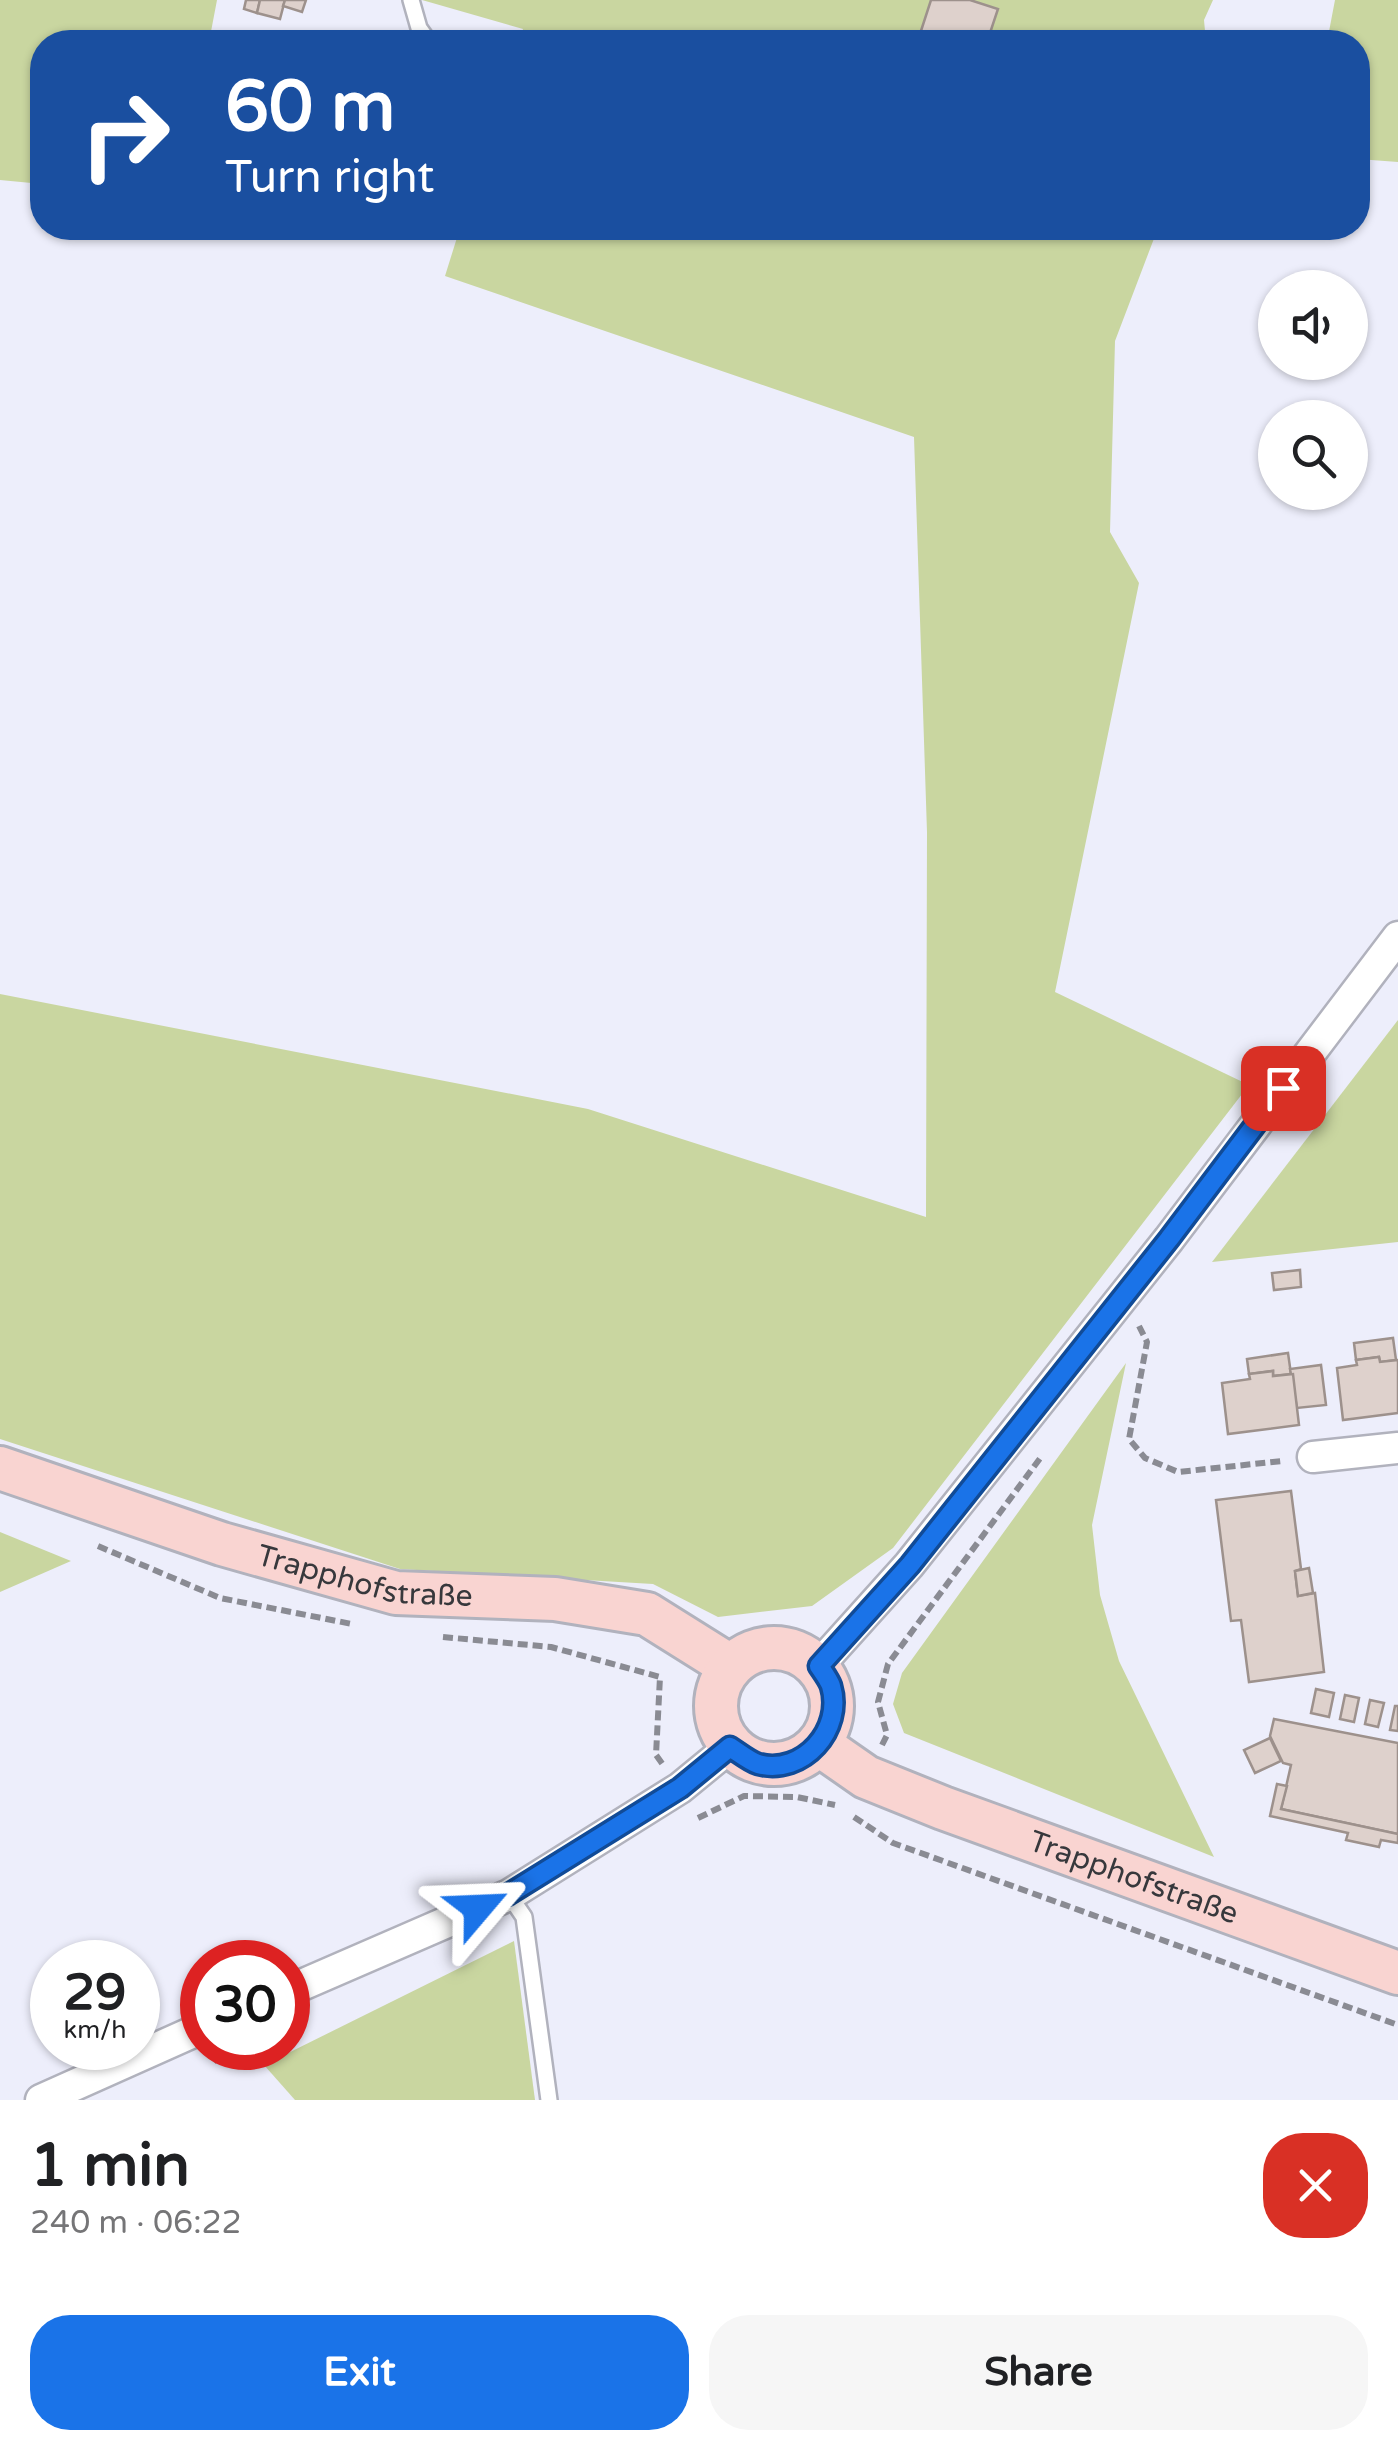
<!DOCTYPE html>
<meta charset="utf-8">
<style>
body{margin:0;font-family:"Varela Round",sans-serif;background:#f6f6f6;color:#202124;height:100vh;display:flex;flex-direction:column;font-size:38px;white-space:nowrap}
*{box-sizing:border-box;margin:0}
p{font-size:32px;color:#757577}
.icon{flex:none;width:55px;height:55px;fill:none;stroke:currentColor;stroke-width:2;stroke-linecap:round;stroke-linejoin:round}
.map{position:relative;height:2100px;overflow:hidden}
.drawer{display:flex;flex-direction:column;background:#fff;flex:1}
.drawer>*{flex:none}
.top-card{position:absolute;left:30px;top:30px;width:1340px;height:210px;border-radius:40px;box-shadow:0 2px 8px #0004;background:#1a4fa0;color:#fff;overflow:hidden}
.buttons{position:absolute;left:1258px;top:270px;display:grid;gap:20px}
.buttons a{display:grid;place-items:center;width:110px;height:110px;border-radius:50%;background:#fff;box-shadow:0 2px 8px #0004;font-size:50px}
.speed{position:absolute;left:30px;top:1940px;display:flex;gap:20px;font-size:50px;font-weight:700;text-align:center}
.speed>*{display:grid;place-content:center;width:130px;height:130px;border-radius:50%;background:#fff;box-shadow:0 2px 8px #0004;line-height:1}
.speed small{font-size:25px;font-weight:400}
.speed .limit{border:15px solid #d22;background:#fff;color:#111}
.pin{position:absolute;display:grid;place-items:center;width:85px;height:85px;color:#fff;margin:-42px;border-radius:20px;box-shadow:0 5px 15px #0006}
.me{position:absolute;width:110px;margin:-55px;rotate:64deg;stroke-linejoin:round;filter:drop-shadow(0 0 8px #0008)}
.turn{display:flex;align-items:center;gap:35px;height:210px;padding:0 30px;font-size:45px}
.turn .icon{width:130px;height:130px;stroke-width:2.5}
.turn b{display:block;font-size:70px;line-height:85px}
.round{display:grid;place-items:center;flex:none;width:105px;height:105px;border-radius:40px;background:#f6f6f6}
.summary{display:flex;align-items:center;justify-content:space-between;height:170px;padding:0 30px}
h1{font-size:60px;font-weight:700;line-height:75px}
.cta{display:flex;gap:20px;margin-top:auto;padding:20px 30px}
.cta a{flex:1;height:115px;border-radius:40px;background:#1a73e8;color:#fff;font-size:40px;font-weight:700;line-height:115px;text-align:center}
.cta a+a{background:#f6f6f6;color:#202124}
.map>svg:first-child{display:block}
</style>
<div class="map">
<svg width="1398" height="2100" viewBox="0 0 1398 2100">
<rect width="100%" height="100%" fill="#edeefb"/>
<g fill="#c9d6a0">
<path d="M0 0H217L209 42H42V184L0 180Z"/>
<path d="M422 0H1213L1204 20 1206 42H519L523 29Z"/>
<path d="M1335 0H1398V162L1358 159V42H1327Z"/>
<path d="M460 228H1158L1115 341 1110 532 1139 583 1055 992 1249 1085 893 1548 812 1606 718 1617 653 1584 400 1569 0 1439V994L588 1109 926 1217 927 832 914 437 445 276Z"/>
<path d="M1398 1020V1242L1212 1262Z"/>
<path d="M1126 1363 1092 1525 1100 1595 1119 1661 1214 1857 904 1733 893 1704 902 1673Z"/>
<path d="M0 1532 71 1561 0 1592Z"/>
<path d="M514 1941 535 2100H295L264 2065Z"/>
</g>
<g fill="#ded1cc" stroke="#9d918c" stroke-width="2.5">
<path d="M246 0H260L257 13 244 9Z"/>
<path d="M260 0H285L280 19 257 13Z"/>
<path d="M285 0H306L302 12 283 6Z"/>
<path d="M931 0H970L998 9 987 42H937L919 37Z"/>
<path d="M1077 32 1110 42H1074Z"/>
<path d="M480 33 493 42H463L466 37Z"/>
<path d="M1300 1270 1301 1287 1274 1290 1272 1273Z"/>
<path d="M1393 1338 1396 1360 1380 1362 1379 1357 1356 1360 1354 1343Z"/>
<path d="M1288 1353 1291 1374 1273 1376V1371L1249 1374 1247 1359Z"/>
<path d="M1379 1357 1380 1362 1398 1360V1413L1343 1420 1337 1368 1357 1365 1356 1360Z"/>
<path d="M1321 1365 1326 1405 1297 1408 1290 1369Z"/>
<path d="M1273 1371V1376L1293 1374 1299 1425 1228 1434 1222 1383 1250 1379 1249 1374Z"/>
<path d="M1291 1491 1301 1569 1295 1571 1298 1596 1315 1593 1324 1672 1249 1682 1241 1620 1231 1621 1216 1500Z"/>
<path d="M1309 1568 1313 1593 1298 1596 1295 1571Z"/>
<path d="M1316 1689 1334 1693 1329 1717 1311 1713Z"/>
<path d="M1345 1695 1359 1698 1354 1722 1340 1719Z"/>
<path d="M1370 1700 1384 1703 1378 1727 1365 1724Z"/>
<path d="M1395 1706H1398V1731L1390 1730Z"/>
<path d="M1274 1719 1398 1743V1834L1281 1809 1291 1765 1283 1763 1270 1736Z"/>
<path d="M1270 1738 1281 1761 1255 1773 1244 1750Z"/>
<path d="M1277 1784 1287 1786 1281 1809 1398 1834V1843L1381 1840 1379 1847 1346 1840 1348 1833 1270 1816Z"/>
</g>
<g fill="none" stroke-linecap="round" stroke-linejoin="round">
<g stroke="#b1b2bd" stroke-width="20">
<g id="lane">
<path d="M411 0 419 28 429 42"/>
<path d="M509 1895 524 1917 549 2100"/>
</g>
</g>
<g stroke="#b1b2bd" stroke-width="35">
<g id="street">
<path d="M1313 1457 1398 1448"/>
<path d="M819 1665 909 1565 1169 1239 1398 937"/>
<path d="M288 1991 509 1895 680 1788 730 1747"/>
<path d="M41 2100 202 2028"/>
</g>
</g>
<g stroke="#b1b2bd" stroke-width="48">
<g id="secondary">
<path id="s1" d="M0 1468 222 1544 396 1593 555 1599 647 1614 730 1666"/>
<circle cx="774" cy="1706" r="58"/>
<path id="s2" d="M820 1745 866 1777 943 1808 1398 1973"/>
</g>
</g>
<g stroke="#8a8b93" stroke-width="6" stroke-dasharray="10 5" stroke-linecap="butt">
<path d="M1139 1326 1147 1342 1129 1439 1145 1458 1178 1472 1282 1461"/>
<path d="M98 1546 220 1598 352 1624"/>
<path d="M443 1637 551 1647 660 1677 656 1755 664 1766"/>
<path d="M882 1745 887 1735 878 1702 888 1664 1041 1457"/>
<path d="M854 1817 893 1843 1398 2025"/>
<path d="M698 1818 744 1796 797 1797 835 1805"/>
<path d="M214 2061 245 2048"/>
</g>
<use href="#lane" stroke="#fff" stroke-width="15"/>
<use href="#street" stroke="#fff" stroke-width="30"/>
<use href="#secondary" stroke="#f9d4d1" stroke-width="42"/>
</g>
<g fill="none" stroke-linecap="round" stroke-linejoin="round">
<g stroke="#114b97" stroke-width="25">
<path id="route" d="M478 1908 509 1894 680 1788 730 1747C738 1752 749 1761 758 1764 803 1776 844 1729 831 1686 829 1680 823 1672 819 1666L910 1565 1169 1239 1283 1088"/>
</g>
<use href="#route" stroke="#1a73e8" stroke-width="18"/>
</g>
<g text-anchor="middle" dominant-baseline="central" stroke-width="9" stroke-linejoin="round" paint-order="stroke">
<g font-size="30" fill="#37383c" stroke="#edeefb">
<text stroke="none"><textPath href="#s1" startOffset="382">Trapphofstraße</textPath></text>
<text stroke="none"><textPath href="#s2" startOffset="342">Trapphofstraße</textPath></text>
</g>
</g>
</svg>
<div class="buttons">
<a><svg class="icon" aria-label="sound" viewBox="0 0 24 24"><path d="M4 9h4l5-4v14l-5-4H4zM17 9q2 3 0 6"/></svg></a>
<a><svg class="icon" aria-label="search" viewBox="0 0 24 24"><circle cx="10" cy="10" r="6"/><path d="M15 15l6 6"/></svg></a>
</div>
<div class="speed"><div>29<small>km/h</small></div><div class="limit">30</div></div>
<div class="pin" style="left:1283px;top:1088px;background:#d93025"><svg class="icon" aria-label="arrive" viewBox="0 0 24 24"><path d="M6 21V4h12l-3 4 3 4H6"/></svg></div>
<svg class="me" style="left:478px;top:1908px" viewBox="-20 -20 40 40"><path d="M0-17L14 15 0 8-14 15z" fill="#1a73e8" stroke="#fff" stroke-width="4"/></svg>
<div class="top-card">
<div class="turn"><svg class="icon" aria-label="right" viewBox="0 0 24 24"><path d="M7 20v-9h11M14 6l5 5-5 5"/></svg><div><b>60 m</b>Turn right</div></div>
</div>
</div>
<section class="drawer">
<div class="summary"><div><h1>1 min</h1><p>240 m · 06:22</p></div><a class="round" style="background:#d93025;color:#fff"><svg class="icon" aria-label="close" viewBox="0 0 24 24"><path d="M6 6l12 12M18 6L6 18"/></svg></a></div>
<div class="cta"><a>Exit</a><a>Share</a></div>
</section>
